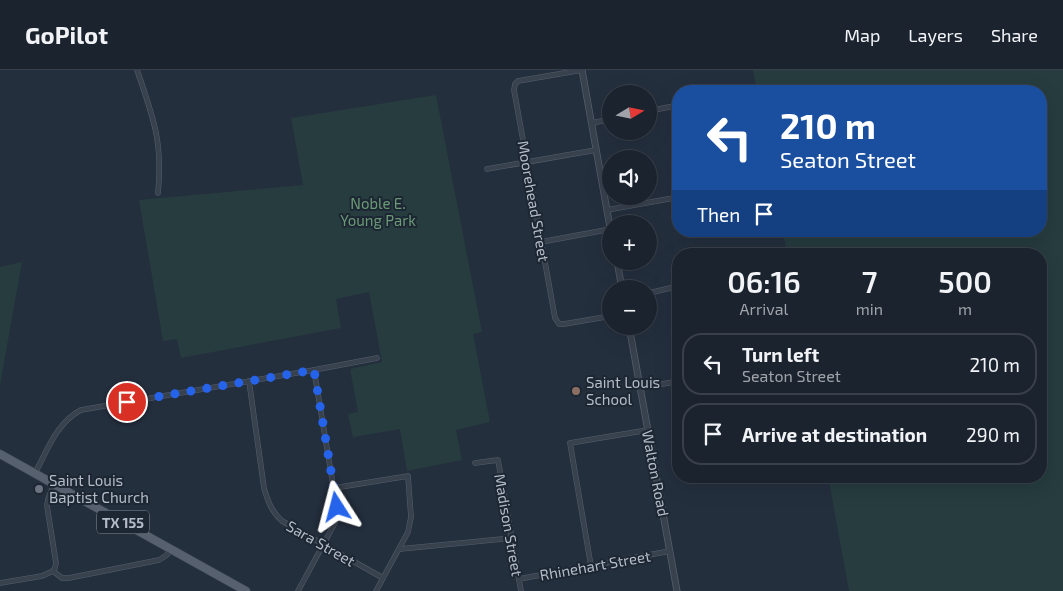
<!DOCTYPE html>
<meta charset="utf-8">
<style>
body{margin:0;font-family:"Exo 2",sans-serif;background:#242b36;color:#f1f3f6;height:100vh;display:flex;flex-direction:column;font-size:19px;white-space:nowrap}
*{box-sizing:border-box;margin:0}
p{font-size:16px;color:#a0a4aa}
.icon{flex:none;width:28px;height:28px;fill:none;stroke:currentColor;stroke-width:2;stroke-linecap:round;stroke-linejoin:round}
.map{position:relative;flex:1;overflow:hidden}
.sheet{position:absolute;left:672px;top:178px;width:375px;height:235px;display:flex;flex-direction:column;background:#1b232e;border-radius:20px;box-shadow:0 5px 20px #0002,0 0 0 1px #39404a}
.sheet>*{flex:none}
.guide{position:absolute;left:672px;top:15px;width:375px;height:152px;border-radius:20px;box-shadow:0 5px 20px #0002,0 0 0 1px #39404a;background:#1a4fa0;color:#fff;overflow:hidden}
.needle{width:32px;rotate:80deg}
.buttons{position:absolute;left:602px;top:15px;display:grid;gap:10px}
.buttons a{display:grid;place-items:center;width:55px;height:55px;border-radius:50%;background:#1b232e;box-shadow:0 5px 20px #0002,0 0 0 1px #39404a;font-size:25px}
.pin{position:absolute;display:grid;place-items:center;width:42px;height:42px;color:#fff;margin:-21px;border:2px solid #fff;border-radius:50%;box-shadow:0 1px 5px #0007}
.me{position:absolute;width:55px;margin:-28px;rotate:351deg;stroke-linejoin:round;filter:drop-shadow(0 0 4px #0008)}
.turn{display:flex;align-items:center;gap:18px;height:105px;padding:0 25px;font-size:22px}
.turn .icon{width:65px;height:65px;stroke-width:2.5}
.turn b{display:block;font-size:35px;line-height:42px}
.then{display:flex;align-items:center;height:48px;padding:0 25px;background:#0003;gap:10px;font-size:19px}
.eta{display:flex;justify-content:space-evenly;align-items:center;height:85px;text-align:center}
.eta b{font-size:30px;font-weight:600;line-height:35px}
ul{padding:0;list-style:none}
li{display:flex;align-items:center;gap:15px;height:62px;margin:0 10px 8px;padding:0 15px;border:2px solid #39404a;border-radius:20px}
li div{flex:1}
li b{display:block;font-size:19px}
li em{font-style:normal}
header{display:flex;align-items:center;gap:30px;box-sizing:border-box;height:70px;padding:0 25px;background:#1b232e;border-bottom:1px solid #39404a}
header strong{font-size:24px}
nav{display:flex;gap:28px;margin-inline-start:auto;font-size:18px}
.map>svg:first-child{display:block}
</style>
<header>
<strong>GoPilot</strong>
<nav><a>Map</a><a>Layers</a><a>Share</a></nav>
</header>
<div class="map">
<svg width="1063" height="521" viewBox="0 0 1063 521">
<rect width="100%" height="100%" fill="#242f3e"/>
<g fill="#263c3f">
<path d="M753 0H1063V521H849L828 406H1041V184H787L783 161H1041V21H757Z"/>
<path d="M436 25 482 262 473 264 490 352 456 360 462 390 407 401 400 359 353 367 348 344 358 342 350 299 382 292 369 222 336 229 341 258 181 288 177 269 163 271 139 130 303 115 291 48Z"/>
<path d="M22 192 0 315V197Z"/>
</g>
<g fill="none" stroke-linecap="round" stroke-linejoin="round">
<g stroke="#565f6c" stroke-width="5.5">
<g id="minor">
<path d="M137 0C153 47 163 71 158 123"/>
<path d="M582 0 518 11 515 14 514 20 555 248 559 254H564L611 246"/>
<path d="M746 21 754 20"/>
<path d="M649 41 679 35"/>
<path d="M592 53 611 49"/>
<path d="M487 99 596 80"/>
<path d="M607 140 679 127"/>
<path d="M541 172 611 159"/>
<path d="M649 223 679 216"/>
<path d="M249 311 264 418C268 432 272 442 282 451L383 508"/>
<path d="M640 318 679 311"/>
<path d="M475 393 498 390 521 521"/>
<path d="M35 403C47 381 57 352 81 340L314 300 377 288"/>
<path d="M334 418 408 406 411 447 408 462 376 521"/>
<path d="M400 479 512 468"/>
<path d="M591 496 570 373 648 360"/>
<path d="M53 501 62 508H69L159 490 167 485 170 479"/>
<path d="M53 501 55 498 56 493 47 436 48 429 54 414"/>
<path d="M519 509 670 481"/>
<path d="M0 513 42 506 53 501"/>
<path d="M298 521 336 451 338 445 314 300"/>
</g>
</g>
<g stroke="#565f6c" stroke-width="7">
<g id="tertiary">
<path d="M582 0 611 163"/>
<path d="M617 191 622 219"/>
<path d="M629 256 677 521"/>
</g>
</g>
<g stroke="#414a57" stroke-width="9">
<path id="primary" d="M0 384 246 521"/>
</g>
<use href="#minor" stroke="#38414e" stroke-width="4.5"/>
<use href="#tertiary" stroke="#38414e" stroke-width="5.5"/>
<use href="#primary" stroke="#56606e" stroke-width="8"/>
</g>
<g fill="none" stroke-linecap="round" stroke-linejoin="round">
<path stroke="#2563eb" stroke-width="9" stroke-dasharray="0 16.2" d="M127 332 314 300 337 437"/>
</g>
<circle fill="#8d6e63" stroke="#1d2633" stroke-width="2" cx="576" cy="321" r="5"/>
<circle fill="#6b7280" stroke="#1d2633" stroke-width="2" cx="39" cy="419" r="5"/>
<g text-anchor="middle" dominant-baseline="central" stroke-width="4" stroke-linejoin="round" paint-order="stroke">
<rect fill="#1d2633" stroke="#878f9c" stroke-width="1" x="97" y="440.5" width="52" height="23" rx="4"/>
<g font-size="14" font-weight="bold" fill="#b4bcc9">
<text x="123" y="452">TX 155</text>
</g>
<g font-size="15" fill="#b4bcc9" stroke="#1d2633">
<text transform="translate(534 131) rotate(80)">Moorehead Street</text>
<text transform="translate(656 403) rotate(79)">Walton Road</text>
<text transform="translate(509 455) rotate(80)">Madison Street</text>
<text transform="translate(321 473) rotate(30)">Sara Street</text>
<text transform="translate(595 495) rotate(-10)">Rhinehart Street</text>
</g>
<g font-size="15" fill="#6b9a76" stroke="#1d2633">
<text x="378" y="133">Noble E.<tspan x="378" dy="17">Young Park</tspan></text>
</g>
<g font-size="15" fill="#b4bcc9" stroke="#1d2633" text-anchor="start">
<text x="586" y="312">Saint Louis<tspan x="586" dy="17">School</tspan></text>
<text x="49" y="410">Saint Louis<tspan x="49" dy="17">Baptist Church</tspan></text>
</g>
</g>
</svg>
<div class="buttons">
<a><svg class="needle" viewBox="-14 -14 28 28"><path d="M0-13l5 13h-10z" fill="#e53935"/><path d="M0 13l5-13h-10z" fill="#a0a4aa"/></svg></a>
<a><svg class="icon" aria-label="sound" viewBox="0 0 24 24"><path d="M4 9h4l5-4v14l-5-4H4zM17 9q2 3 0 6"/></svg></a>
<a>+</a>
<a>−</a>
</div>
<div class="pin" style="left:127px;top:332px;background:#d93025"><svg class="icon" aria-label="arrive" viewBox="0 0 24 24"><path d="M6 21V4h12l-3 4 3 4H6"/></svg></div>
<svg class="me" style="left:337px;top:437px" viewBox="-20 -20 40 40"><path d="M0-17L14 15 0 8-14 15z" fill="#2563eb" stroke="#fff" stroke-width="4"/></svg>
<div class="guide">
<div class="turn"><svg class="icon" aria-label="left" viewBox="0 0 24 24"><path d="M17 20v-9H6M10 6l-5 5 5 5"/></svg><div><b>210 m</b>Seaton Street</div></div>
<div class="then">Then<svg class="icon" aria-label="arrive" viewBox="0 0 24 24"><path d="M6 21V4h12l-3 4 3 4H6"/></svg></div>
</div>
<section class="sheet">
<div class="eta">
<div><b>06:16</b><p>Arrival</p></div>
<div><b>7</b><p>min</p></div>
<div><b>500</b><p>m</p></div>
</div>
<ul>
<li><svg class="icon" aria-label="left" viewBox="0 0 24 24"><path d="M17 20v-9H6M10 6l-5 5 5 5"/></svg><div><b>Turn left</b><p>Seaton Street</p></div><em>210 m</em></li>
<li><svg class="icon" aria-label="arrive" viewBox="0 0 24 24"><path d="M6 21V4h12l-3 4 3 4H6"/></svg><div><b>Arrive at destination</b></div><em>290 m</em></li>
</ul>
</section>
</div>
